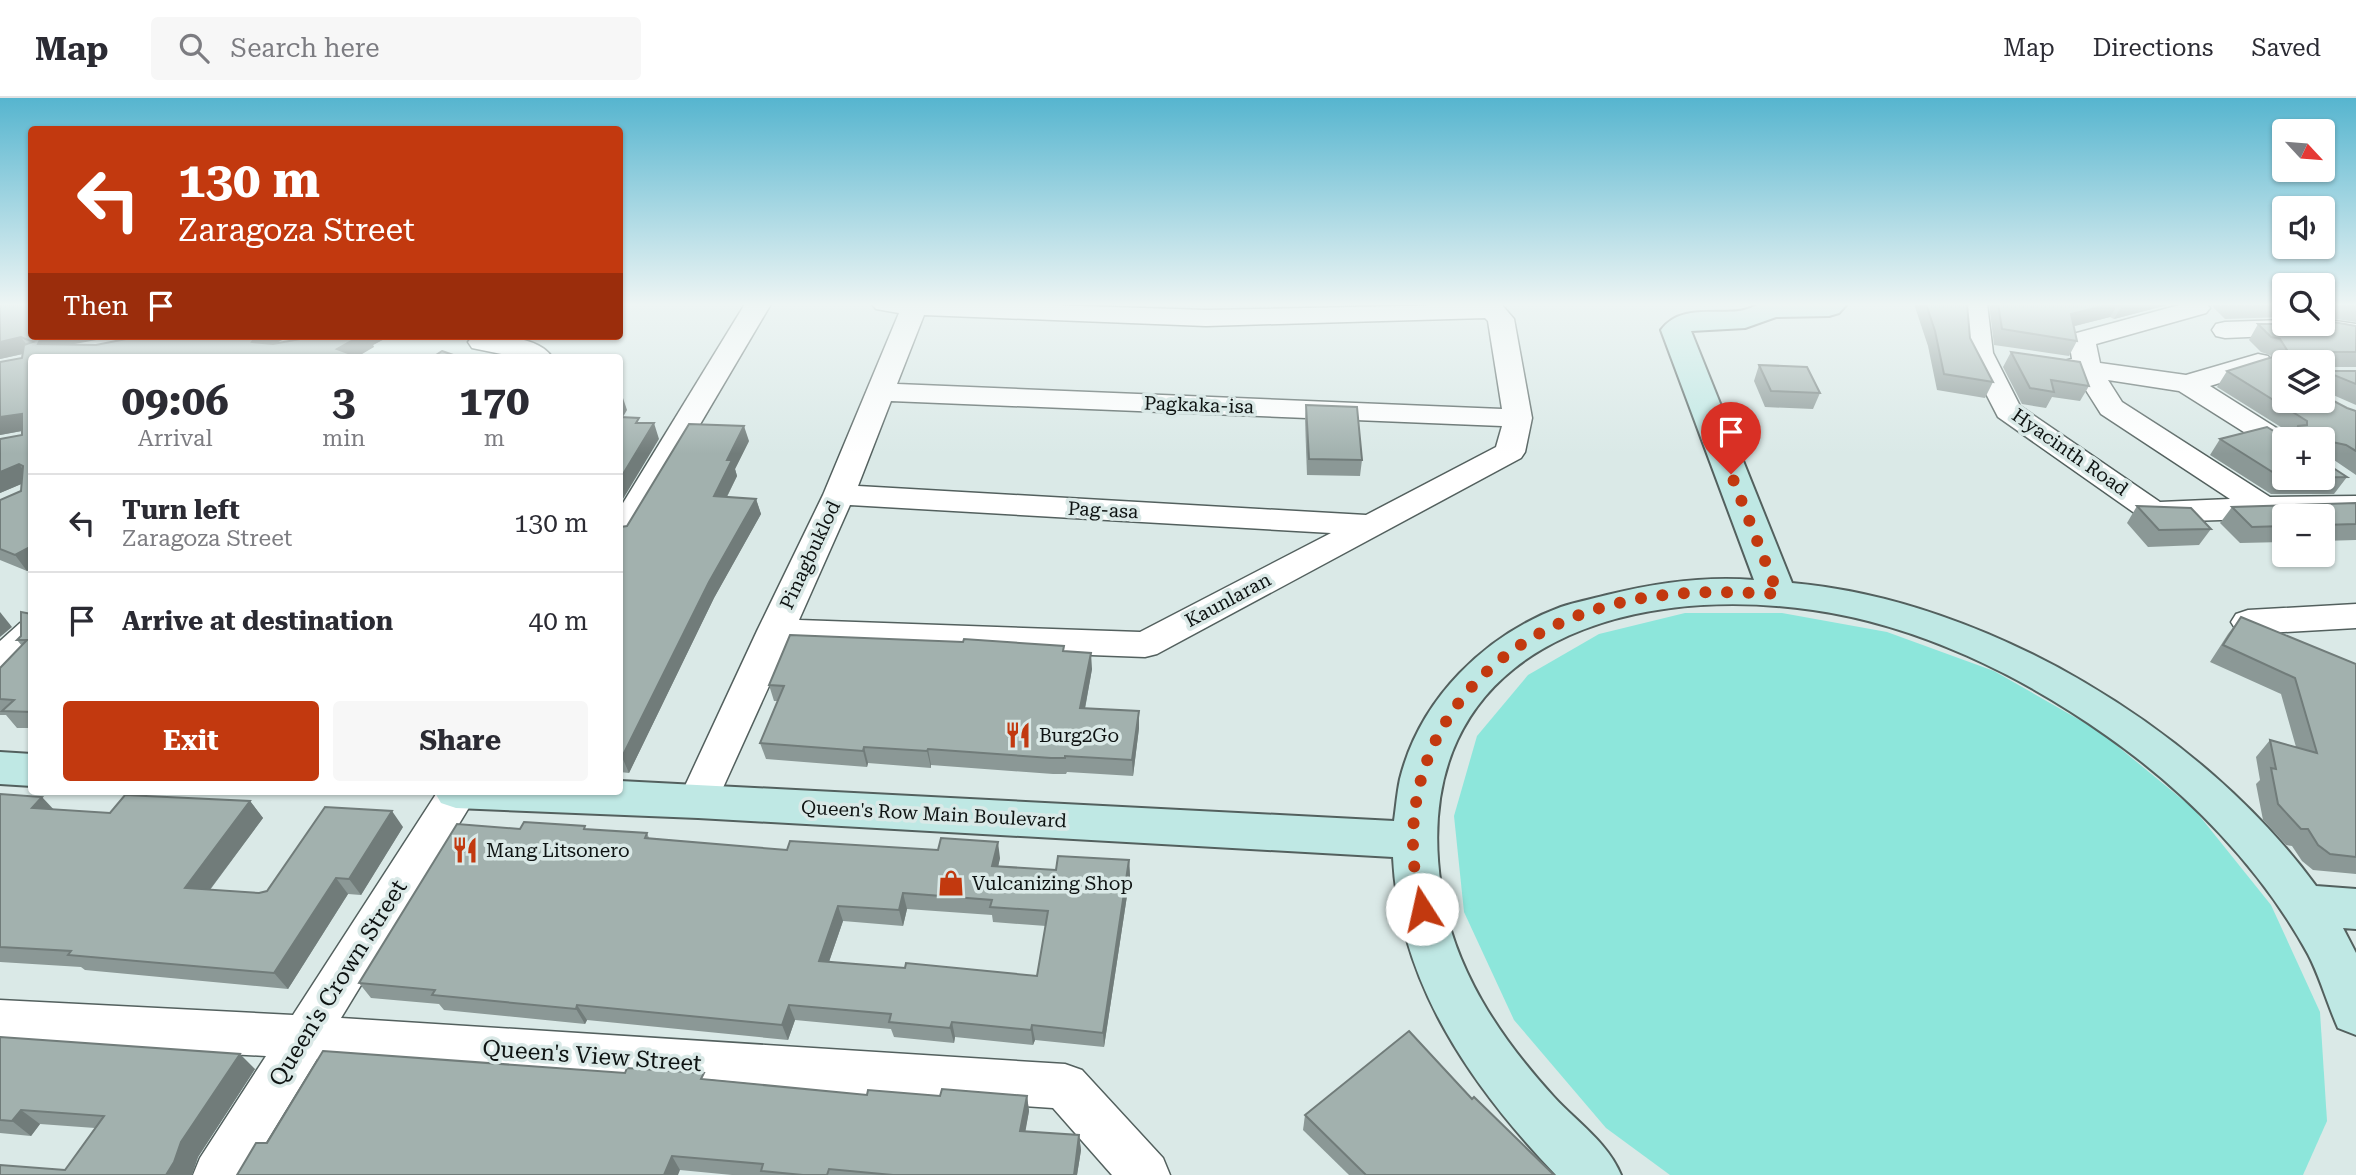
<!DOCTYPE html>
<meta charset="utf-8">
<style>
body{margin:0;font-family:"Roboto Serif",serif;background:#f7f7f7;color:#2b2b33;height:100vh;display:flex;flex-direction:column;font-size:26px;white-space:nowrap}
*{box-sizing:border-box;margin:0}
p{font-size:23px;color:#7c7c81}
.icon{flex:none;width:38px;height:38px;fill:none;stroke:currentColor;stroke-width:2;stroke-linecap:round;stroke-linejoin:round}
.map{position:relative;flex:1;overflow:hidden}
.sheet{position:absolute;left:28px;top:256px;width:595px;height:441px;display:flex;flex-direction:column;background:#fff;border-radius:7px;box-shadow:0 2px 5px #0004}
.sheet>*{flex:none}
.banner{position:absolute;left:28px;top:28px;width:595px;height:214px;border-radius:7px;box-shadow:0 2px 5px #0004;background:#c2390f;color:#fff;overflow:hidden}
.needle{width:46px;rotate:116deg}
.tools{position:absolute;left:2272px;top:21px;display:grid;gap:14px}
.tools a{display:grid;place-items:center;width:63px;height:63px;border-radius:7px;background:#fff;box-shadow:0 2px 5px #0004;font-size:35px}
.pin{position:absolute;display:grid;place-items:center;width:60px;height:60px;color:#fff;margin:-72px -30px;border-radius:50% 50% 50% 0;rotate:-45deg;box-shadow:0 0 7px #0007}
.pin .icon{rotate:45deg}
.me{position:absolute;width:77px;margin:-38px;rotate:350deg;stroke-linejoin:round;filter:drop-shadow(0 0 5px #0008)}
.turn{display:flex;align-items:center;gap:24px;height:147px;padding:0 35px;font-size:32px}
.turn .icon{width:91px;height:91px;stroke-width:2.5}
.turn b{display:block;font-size:49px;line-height:60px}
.then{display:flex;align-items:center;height:66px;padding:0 35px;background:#0003;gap:14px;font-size:26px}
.eta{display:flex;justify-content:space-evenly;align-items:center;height:119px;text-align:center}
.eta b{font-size:42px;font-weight:700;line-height:49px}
.action{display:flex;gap:14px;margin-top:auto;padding:14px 35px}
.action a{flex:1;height:80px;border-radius:7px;background:#c2390f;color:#fff;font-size:28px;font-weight:700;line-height:80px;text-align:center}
.action a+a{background:#f7f7f7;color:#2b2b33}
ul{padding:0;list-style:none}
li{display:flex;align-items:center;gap:21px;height:98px;padding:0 35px;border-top:2px solid #e1e1e2}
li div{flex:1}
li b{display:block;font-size:26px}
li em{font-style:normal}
header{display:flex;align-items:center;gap:42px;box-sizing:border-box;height:98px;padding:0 35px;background:#fff;border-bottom:2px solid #e1e1e2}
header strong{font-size:33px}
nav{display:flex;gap:38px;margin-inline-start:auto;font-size:24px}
.search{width:490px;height:63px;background:#f7f7f7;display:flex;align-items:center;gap:18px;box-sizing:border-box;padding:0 24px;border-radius:7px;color:#7c7c81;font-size:26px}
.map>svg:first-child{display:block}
</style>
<header>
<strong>Map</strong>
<div class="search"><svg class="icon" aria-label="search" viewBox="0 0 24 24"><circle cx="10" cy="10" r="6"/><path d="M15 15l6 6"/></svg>Search here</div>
<nav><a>Map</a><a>Directions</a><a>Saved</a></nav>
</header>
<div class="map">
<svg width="2356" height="1077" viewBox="0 0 2356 1077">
<rect width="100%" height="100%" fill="#dae9e7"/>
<path fill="#8de6db" d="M1685 515H1782L1887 534 1994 573 2099 633 2194 711 2271 807 2320 914 2327 1023 2303 1077H1670L1606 1030 1514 922 1464 814 1454 718 1477 638 1528 577 1599 536Z"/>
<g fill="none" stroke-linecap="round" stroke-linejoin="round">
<g stroke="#53605e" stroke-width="3">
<g id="street">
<path d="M745 206H771L636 435 631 442 620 445V410Z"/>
<path d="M872 206H1019L1206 212 1495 206 1502 207 1514 221 1532 320 1525 354 1521 360 1157 556 1145 559 788 546 712 714 698 719 684 714 678 703 757 533 823 397 899 215 876 211ZM924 217 1206 228 1485 220 1488 223 1502 311 897 286ZM891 303 1502 328 1496 349 1366 417 858 388ZM850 407 1331 435 1140 534 799 522Z"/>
<path d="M1961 206H1987L1993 255 2020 308 2160 404 2230 401 2101 316 2077 278 2064 275 2060 269 2064 263 2072 261 2069 242 2073 236 2183 206H2207L2210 210 2206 215 2096 246 2100 265 2186 277 2258 256 2268 258 2272 264 2268 270 2210 288 2294 341H2284V356L2274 353 2179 293 2108 282 2122 304 2270 399 2356 398V418L2154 424 2143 421 1998 319 1965 255Z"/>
<path d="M2322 221 2356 226V242L2318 236 2225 240 2216 238 2212 232 2216 226 2225 224 2284 222V226H2322Z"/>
<path d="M473 238C496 238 537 237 552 259H516L472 250 468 244Z"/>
<path d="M2356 506V530L2248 536 2236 532 2231 524 2236 516 2248 512Z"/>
<path d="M32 522V554L13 572 0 576V543L20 525Z"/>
<path d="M438 693H479L341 920 1065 966 1082 972 1163 1060 1170 1077H1112L1053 1010 317 961 246 1077H193L200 1060 266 958 0 944V902L293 917Z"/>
</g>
</g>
<g stroke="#53605e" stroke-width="4">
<g id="secondary">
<path d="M1761 206H1847L1839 215 1829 218 1776 219 1745 230 1691 233 1792 485C1987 502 2202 632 2316 788L2356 791V831L2343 830 2356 855V937L2338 930C2327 905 2320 879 2308 856 2261 770 2187 694 2107 638 2021 577 1918 527 1813 512 1620 484 1406 553 1441 789 1453 870 1499 939 1554 999 1577 1024 1608 1045 1621 1077H1556C1471 988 1399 885 1393 759L698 720 456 710 441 705 434 693H620V683L1394 723C1396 709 1397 695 1400 681 1420 601 1485 537 1561 509 1576 504 1592 501 1607 497 1655 485 1705 478 1754 482L1661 232C1679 207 1712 216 1739 213 1747 212 1754 208 1761 206Z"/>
<path d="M0 654 32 656V688L0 686Z"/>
</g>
</g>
<use href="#street" fill="#fff" fill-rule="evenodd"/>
<use href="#secondary" fill="#bfe8e4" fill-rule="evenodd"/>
</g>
<g fill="#8b9896" fill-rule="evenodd">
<path d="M0 206 75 246 96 247 141 238H289L275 246 300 241 306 238H390L373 247 374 249 32 259V471L27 473 0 462V402L21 393V386L0 395V341L22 337V333L0 337V264L22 260V256L0 261Z"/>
<path d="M1914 206H1967L1970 240 1993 284 1985 300 1937 292 1928 248Z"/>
<path d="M1989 206H2171L2114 221 2110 219 2074 228 2077 243 2069 258 1994 247Z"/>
<path d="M2210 206H2284V219L2225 221Z"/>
<path d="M2322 206H2356V224L2322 219Z"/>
<path d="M2258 226 2356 228V269H2331V273H2356V307L2324 293 2323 295 2326 299 2347 310 2356 313V377L2334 362H2331L2328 367 2347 379 2334 396H2271L2210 357 2220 341 2285 340 2289 341 2292 336 2217 289 2227 273 2272 259 2270 257 2261 254 2249 242ZM2284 264H2322V303L2282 273 2280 270H2284V272ZM2284 341H2322L2284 380Z"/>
<path d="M2011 254 2089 288 2080 303 2052 299 2046 310 2022 306 2003 269Z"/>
<path d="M1759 267 1820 295 1813 311 1765 309 1754 283Z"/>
<path d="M1306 307 1362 362 1360 378 1307 377 1305 323Z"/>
<path d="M749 343 735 371 737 378 727 399 756 401 761 416 714 500 629 675 620 674V429L627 428Z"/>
<path d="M2356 405V442L2322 443V418H2284V444L2240 445 2220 425 2232 409Z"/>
<path d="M2137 408 2211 431 2199 447 2148 449 2127 425Z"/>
<path d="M32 516V630H17L6 617H0V570L22 548 17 542 21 538Z"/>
<path d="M2241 519 2356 566V776L2313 772 2302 763 2292 748 2286 747 2263 722 2256 686 2260 682 2256 659 2270 642 2296 649 2281 596 2210 564 2228 536Z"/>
<path d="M1064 553 1092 571 1085 611 1139 630 1133 678 1067 674 1066 676H1053L931 667V670L868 665 867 669 766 661 760 645 778 603H774L769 587Z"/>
<path d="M0 696 53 711 110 715 250 703 263 720 210 792 259 795 267 793 403 729 361 797 348 796 288 891 85 872 81 869 0 864Z"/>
<path d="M520 731H586L647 735 649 740 787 752 1000 760 998 768 1056 772 1129 762 1130 778 1104 949 1035 942 1033 947 955 939 954 945 894 939 891 931 795 922 788 942 587 922 585 926 444 912 439 906 371 900 359 885ZM907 811 992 817 993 824 1046 828 1037 878 905 870 829 864 843 823 903 828Z"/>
<path d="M0 939 255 971 198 1059 192 1077H0L65 1072 95 1030 40 1026 31 1038 0 1035Z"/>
<path d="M707 981 867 997 1027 998 1029 1013 1025 1033 1079 1037 1081 1052 1077 1077H732L680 1072 267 1045Z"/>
<path d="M1472 1001 1554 1077H1349L1303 1032 1305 1017Z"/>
</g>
<g fill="#717c7a">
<path d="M2112 206H2118L2110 219 2063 231 2071 216Z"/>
<path d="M2123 206H2171L2114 221Z"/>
<path d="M42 238H118L53 250 38 246Z"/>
<path d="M256 238H289L266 251 252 244Z"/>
<path d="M360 238H390L373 247 374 249 357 259 337 251Z"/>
<path d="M21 239 32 254 0 261V244Z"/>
<path d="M2294 254 2287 264H2284V270L2271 271 2266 279 2282 256Z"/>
<path d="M622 297 627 312 620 324V300Z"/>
<path d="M22 316 32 331 0 337V319Z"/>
<path d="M654 325 659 341 620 406V381Z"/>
<path d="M744 328 749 343 735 371 737 378 719 414 714 398 727 362Z"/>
<path d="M19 366 31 382 0 395V374Z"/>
<path d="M756 401 761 416 714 500 629 675 622 659 709 484Z"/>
<path d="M32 448V471L27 473 15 457Z"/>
<path d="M0 514 12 529 0 539Z"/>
<path d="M1091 555 1092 571 1082 626 1080 610Z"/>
<path d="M1139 613V630L1133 678 1132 662Z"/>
<path d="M864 649 868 665 867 669 863 653Z"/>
<path d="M928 651 931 667V670L927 653Z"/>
<path d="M42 699 57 715 32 710Z"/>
<path d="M250 703 263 720 199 806 185 790Z"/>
<path d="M392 713 403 729 361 797 349 781Z"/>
<path d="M998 744 1000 760 995 783 992 768Z"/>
<path d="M1129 762 1130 778 1104 949 1103 935Z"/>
<path d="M336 780 348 796 288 891 274 875Z"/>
<path d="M903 795 907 811 903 828 899 812Z"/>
<path d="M838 808 843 823 824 878 819 863Z"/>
<path d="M577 907 587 922 585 926 576 911Z"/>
<path d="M789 907 795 922 788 942 782 927Z"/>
<path d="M952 924 955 939 954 945 950 930Z"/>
<path d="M1032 927 1035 942 1033 947 1031 932Z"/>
<path d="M240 956 255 971 198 1059 192 1077H166L181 1044Z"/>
<path d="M1027 998 1029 1013 1023 1047 1020 1033Z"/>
<path d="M21 1012 40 1026 31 1038 12 1023Z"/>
<path d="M1079 1037 1081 1052 1077 1077H1074Z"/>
<path d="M672 1058 680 1072 678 1077H664Z"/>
</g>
<g fill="#a2b1ae" stroke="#717c7a" stroke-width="2" fill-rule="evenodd">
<path d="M0 206H32V238H42L38 246 96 247 141 238H256L252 244 273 246 300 241 306 238H360L337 251 359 259H32V448L15 457 0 451V402L21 393 23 368 19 366 0 374V341L22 337V316L0 319V264L22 260 24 247 33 244 21 239 0 244Z"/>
<path d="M1926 206H1967L1970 240 1993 284 1944 276 1935 233Z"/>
<path d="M1998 206H2112L2071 216 2077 243 2002 231Z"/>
<path d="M2322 206H2331L2330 208H2322Z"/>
<path d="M2328 223 2356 228V254H2331V273H2356V286L2334 277 2331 278V285H2322V264H2295L2294 254 2282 256 2276 263 2282 273H2284V303H2322V294L2326 299 2347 310 2356 313V353L2346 347 2332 344 2331 361 2324 364 2347 379 2282 380 2220 341 2267 329 2285 340 2292 341H2284V380H2322V341H2297L2298 328 2307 327V323L2227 273 2279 257 2287 252 2280 241 2271 239 2258 226H2322V224Z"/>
<path d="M442 253 459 259H433Z"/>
<path d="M2011 254 2080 264 2089 288 2051 282 2054 294 2030 290Z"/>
<path d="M1759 267 1807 269 1820 295 1771 293Z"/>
<path d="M1306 307 1357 309 1362 362 1309 361Z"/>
<path d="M620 319 639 320 636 325H654L620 381Z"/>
<path d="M689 326 744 328 727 362H732L714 398 756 401 709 484 622 659H620V429L627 428Z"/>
<path d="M2356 405V426L2322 427V418H2284V428L2252 429 2232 409Z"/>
<path d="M2137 408 2191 410 2211 431 2159 432Z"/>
<path d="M21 514 32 516V614L2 613 14 602 0 601V570L27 542H17L21 538Z"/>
<path d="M2241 519 2356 566V759L2330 756 2318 747 2308 731H2301L2278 706 2271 670 2276 671 2270 642 2317 655 2295 580 2223 547Z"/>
<path d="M790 537 963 544 964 541 1064 548 1063 553 1091 555 1080 610 1139 613 1132 662 1065 658V660H1051L928 651 927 653 864 649 863 653 760 645 784 588 769 587Z"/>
<path d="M0 696 42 699 32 710 110 715 125 697 250 703 185 790 259 795 267 793 325 709 392 713 349 781 336 780 274 875 68 857 71 853 0 849Z"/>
<path d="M524 724 585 728 584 731 647 735 645 740 787 752 790 743 938 752 941 740 998 744 992 768 1056 772 1058 758 1129 762 1103 935 1032 927 1031 932 952 924 950 930 889 924 891 916 789 907 782 927 577 907 576 911 432 897 435 892 359 885 457 726 520 731ZM903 795 992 802 990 809 1048 813 1037 878 906 865 905 870 819 863 838 808 899 812Z"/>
<path d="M1409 933 1472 1001 1474 999 1554 1077H1366L1305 1017Z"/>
<path d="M0 939 240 956 181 1044 174 1064 166 1077H0V1067L65 1072 104 1018 21 1012 12 1023 0 1022Z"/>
<path d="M323 953 625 975 627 970 704 975 701 981 867 997 868 992 940 998 942 991 1027 998 1020 1033 1079 1037 1074 1077H893L829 1071 827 1077H803L761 1073 763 1066 672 1058 664 1077H237L256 1045H267Z"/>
</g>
<linearGradient id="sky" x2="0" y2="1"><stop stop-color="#56b5cf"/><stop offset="0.58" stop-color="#eef5f4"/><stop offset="1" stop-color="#eef5f4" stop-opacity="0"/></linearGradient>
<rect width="2356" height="356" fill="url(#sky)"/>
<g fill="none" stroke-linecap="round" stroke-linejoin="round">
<path stroke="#c2390f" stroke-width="12" stroke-dasharray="0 21.6" d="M1422 811C1383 662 1474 539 1619 505 1671 492 1724 493 1778 496L1731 376"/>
</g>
<defs>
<g id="restaurant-bare" transform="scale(2.1)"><path d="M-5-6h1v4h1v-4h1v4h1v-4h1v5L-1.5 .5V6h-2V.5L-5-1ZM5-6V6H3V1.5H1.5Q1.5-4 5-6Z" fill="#c2390f" stroke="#dae9e7" stroke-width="2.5" paint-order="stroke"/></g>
<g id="shop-bare" transform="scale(2.1)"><path d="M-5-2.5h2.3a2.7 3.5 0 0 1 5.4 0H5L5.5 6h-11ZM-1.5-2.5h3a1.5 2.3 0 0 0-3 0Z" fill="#c2390f" stroke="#dae9e7" stroke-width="2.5" paint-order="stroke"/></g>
</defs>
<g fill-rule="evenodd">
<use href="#restaurant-bare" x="1018" y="637"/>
<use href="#restaurant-bare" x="465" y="752"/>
<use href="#shop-bare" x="951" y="785"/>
</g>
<g text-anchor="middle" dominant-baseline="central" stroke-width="7" stroke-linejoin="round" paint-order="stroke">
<g font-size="19" fill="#0e1312" stroke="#dae9e7">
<text transform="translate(1199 307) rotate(2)">Pagkaka-isa</text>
<text transform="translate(2070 354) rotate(35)">Hyacinth Road</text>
<text transform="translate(1103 412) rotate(3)">Pag-asa</text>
<text transform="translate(810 457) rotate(-65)">Pinagbuklod</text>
<text transform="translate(1228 502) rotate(-28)">Kaunlaran</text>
<text transform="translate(934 716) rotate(3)">Queen's Row Main Boulevard</text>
</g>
<g font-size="19" fill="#0e1312" stroke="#dae9e7" text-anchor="start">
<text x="1039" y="637">Burg2Go</text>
<text x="486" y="752">Mang Litsonero</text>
<text x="972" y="785">Vulcanizing Shop</text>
</g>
<g font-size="23" fill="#0e1312" stroke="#dae9e7">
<text transform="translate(338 885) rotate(-58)">Queen's Crown Street</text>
<text transform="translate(592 958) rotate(4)">Queen's View Street</text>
</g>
</g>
</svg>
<div class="tools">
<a><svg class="needle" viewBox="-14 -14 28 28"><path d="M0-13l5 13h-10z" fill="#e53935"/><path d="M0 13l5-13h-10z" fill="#7c7c81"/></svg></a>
<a><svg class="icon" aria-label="sound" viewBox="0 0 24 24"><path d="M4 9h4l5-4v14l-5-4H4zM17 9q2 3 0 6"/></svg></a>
<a><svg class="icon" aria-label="search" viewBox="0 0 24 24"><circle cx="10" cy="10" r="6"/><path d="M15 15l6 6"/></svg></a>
<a><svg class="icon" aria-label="layers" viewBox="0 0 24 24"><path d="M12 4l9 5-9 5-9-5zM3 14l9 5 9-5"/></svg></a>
<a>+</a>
<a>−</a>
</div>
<div class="pin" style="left:1731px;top:376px;background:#d93025"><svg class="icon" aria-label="arrive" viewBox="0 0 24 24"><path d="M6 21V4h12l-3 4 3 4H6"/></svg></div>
<svg class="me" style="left:1422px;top:811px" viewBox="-20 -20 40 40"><circle r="19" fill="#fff"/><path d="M0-13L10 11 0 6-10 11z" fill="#c2390f"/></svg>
<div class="banner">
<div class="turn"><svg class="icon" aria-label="left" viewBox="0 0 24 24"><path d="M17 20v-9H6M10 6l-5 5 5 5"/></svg><div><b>130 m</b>Zaragoza Street</div></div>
<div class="then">Then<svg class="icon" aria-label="arrive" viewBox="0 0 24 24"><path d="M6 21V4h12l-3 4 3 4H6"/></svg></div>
</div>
<section class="sheet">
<div class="eta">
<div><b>09:06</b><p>Arrival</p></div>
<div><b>3</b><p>min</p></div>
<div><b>170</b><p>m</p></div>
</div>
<ul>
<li><svg class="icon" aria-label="left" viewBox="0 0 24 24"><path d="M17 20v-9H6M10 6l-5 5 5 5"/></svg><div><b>Turn left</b><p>Zaragoza Street</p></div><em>130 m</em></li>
<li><svg class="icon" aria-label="arrive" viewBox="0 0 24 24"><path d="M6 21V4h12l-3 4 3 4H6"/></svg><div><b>Arrive at destination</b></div><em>40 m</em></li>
</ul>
<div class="action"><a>Exit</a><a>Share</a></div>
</section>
</div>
